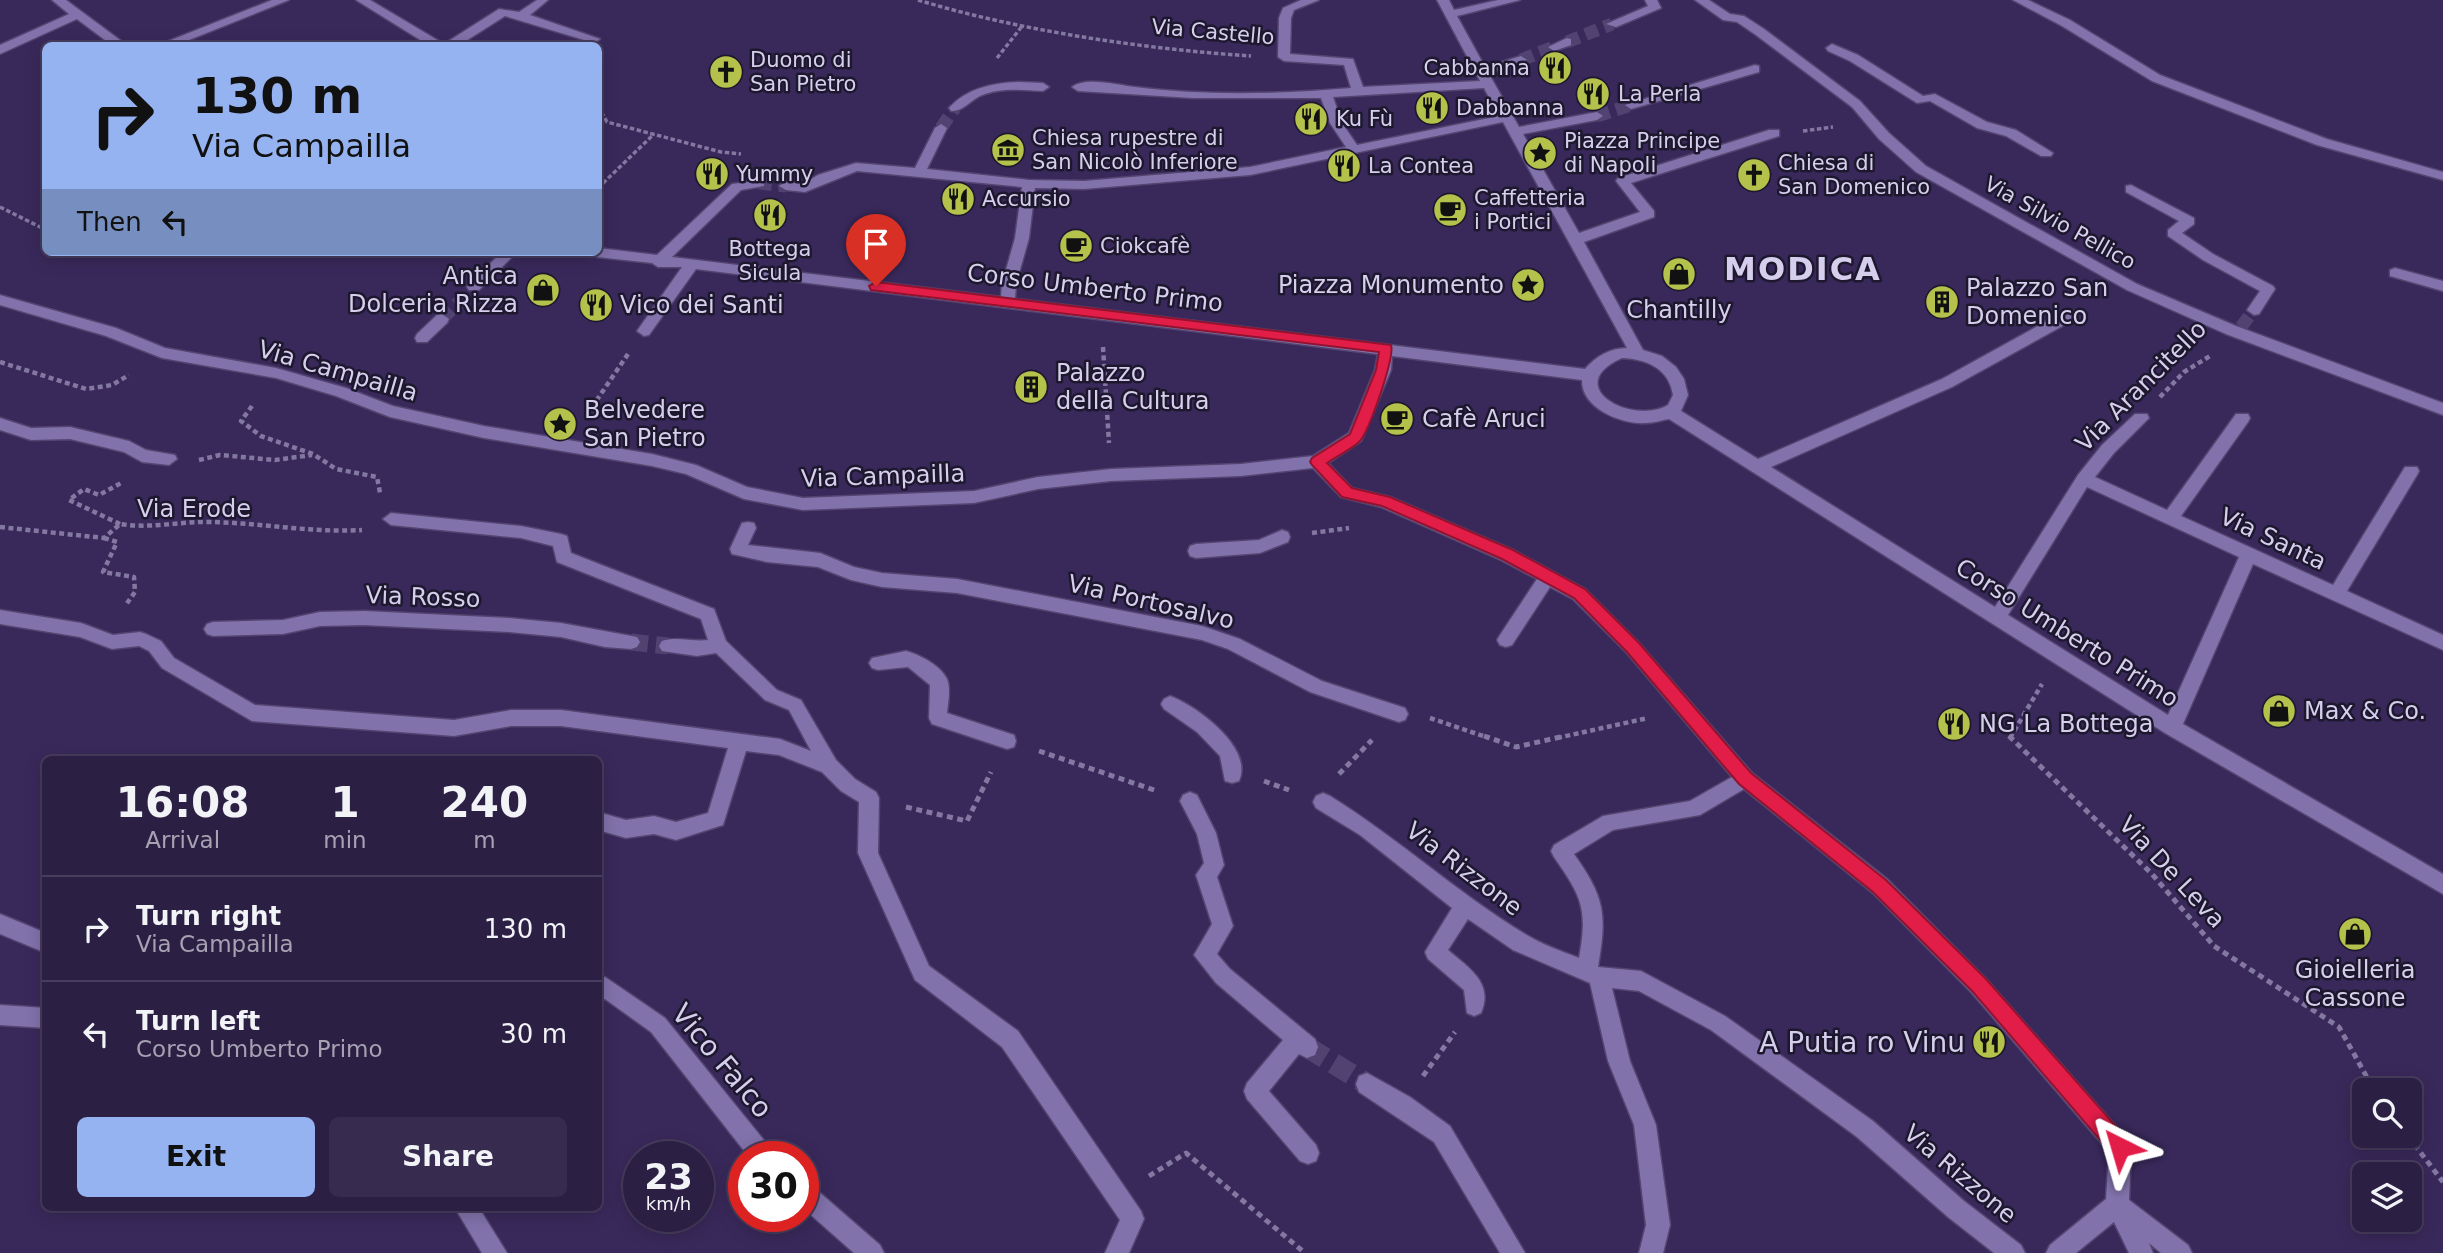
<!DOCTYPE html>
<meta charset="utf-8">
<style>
body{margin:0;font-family:"DejaVu Sans",sans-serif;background:#372c4f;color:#f1f3f6;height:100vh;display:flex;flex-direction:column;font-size:26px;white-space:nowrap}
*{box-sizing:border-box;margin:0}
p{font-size:23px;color:#a6a2b2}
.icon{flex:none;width:38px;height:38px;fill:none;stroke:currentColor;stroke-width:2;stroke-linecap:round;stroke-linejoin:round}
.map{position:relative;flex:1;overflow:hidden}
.details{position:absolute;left:42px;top:756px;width:560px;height:455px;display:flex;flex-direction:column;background:#2b1f44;border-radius:10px;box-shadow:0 4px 18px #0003,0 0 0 2px #473d5d}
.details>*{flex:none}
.banner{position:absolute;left:42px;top:42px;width:560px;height:214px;border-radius:10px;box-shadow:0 4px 18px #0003,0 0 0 2px #473d5d;background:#95b2f1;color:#111;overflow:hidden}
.tools{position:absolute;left:2352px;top:1078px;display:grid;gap:14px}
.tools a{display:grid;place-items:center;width:70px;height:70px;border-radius:10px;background:#2b1f44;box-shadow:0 4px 18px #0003,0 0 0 2px #473d5d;font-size:35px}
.speed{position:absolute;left:623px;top:1141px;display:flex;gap:14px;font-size:35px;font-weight:700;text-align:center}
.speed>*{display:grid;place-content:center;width:91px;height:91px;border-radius:50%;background:#2b1f44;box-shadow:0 4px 18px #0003,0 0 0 2px #473d5d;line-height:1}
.speed small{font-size:18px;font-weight:400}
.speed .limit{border:10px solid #d22;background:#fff;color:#111}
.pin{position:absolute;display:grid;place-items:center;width:60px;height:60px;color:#fff;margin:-72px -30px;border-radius:50% 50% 50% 0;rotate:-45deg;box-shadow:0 0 7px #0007}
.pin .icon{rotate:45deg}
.me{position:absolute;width:77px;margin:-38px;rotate:320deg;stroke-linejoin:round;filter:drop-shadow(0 0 5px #0008)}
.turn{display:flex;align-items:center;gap:24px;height:147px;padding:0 35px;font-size:32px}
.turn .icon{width:91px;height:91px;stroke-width:2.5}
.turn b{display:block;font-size:49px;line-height:60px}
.then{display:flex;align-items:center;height:66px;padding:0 35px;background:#0003;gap:14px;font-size:26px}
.eta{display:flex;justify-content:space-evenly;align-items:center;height:119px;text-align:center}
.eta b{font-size:42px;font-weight:800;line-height:49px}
.action{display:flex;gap:14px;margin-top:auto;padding:14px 35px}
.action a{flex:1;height:80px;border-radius:10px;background:#95b2f1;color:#111;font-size:28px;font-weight:800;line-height:80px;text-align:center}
.action a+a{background:#372c4f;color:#f1f3f6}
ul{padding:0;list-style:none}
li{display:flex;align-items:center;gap:21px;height:105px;padding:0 35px;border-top:2px solid #473d5d}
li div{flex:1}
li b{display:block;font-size:26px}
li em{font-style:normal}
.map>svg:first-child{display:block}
</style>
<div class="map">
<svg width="2443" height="1253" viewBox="0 0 2443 1253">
<rect width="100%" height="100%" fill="#39295b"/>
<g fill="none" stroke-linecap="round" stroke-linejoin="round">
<g stroke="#504271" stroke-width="13" stroke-dasharray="13 7" stroke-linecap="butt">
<path d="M1567 42 1612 24"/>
<path d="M1521 60 1554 47"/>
<path d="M1597 116 1631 105"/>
<path d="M941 128 955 108"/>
<path d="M759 183 786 186"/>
<path d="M442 319 474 287"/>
<path d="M2241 327 2254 310"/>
</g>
<path stroke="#504271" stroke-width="17" stroke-dasharray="17 8" stroke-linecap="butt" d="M631 642 668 646"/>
<path stroke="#504271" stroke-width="21" stroke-dasharray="21 10" stroke-linecap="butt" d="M1307 1047 1367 1084"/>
<g stroke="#534470" stroke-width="3">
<g id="minor">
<path d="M52 0H66L128 46H113L77 19 0 54V45L69 14Z"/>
<path d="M272 0H289L174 46H156Z"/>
<path d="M356 0H370L444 44 499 9 519 12 537 0H548L530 15 600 39 594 43 505 16 458 46H430Z"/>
<path d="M1301 0H1319L1294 10 1291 18 1290 54 1353 59 1363 87 1480 81 1437 0H1449L1454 10 1498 0H1520L1457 16 1485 67 1521 56 1527 60 1489 74 1519 127 1597 112 1603 116 1597 120 1523 134 1579 233 1640 212 1616 181 1618 178 1769 130H1779V136L1631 183 1654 211V217L1584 242 1643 350 1662 356 1676 367 1684 379 1688 395 1681 411 1758 459 1942 379 2065 311H2075L2077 315 2075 319 1952 387 1771 467 1995 607 2078 475 2102 445 2135 414H2147L2149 418 2114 453 2095 477 2167 510 2236 414H2248L2250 418 2248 422 2181 516 2333 585 2405 467H2417L2419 471 2417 475 2347 591 2443 635V650L2253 564 2183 724 2443 874V894L2165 733 1669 419C1662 420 1654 423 1646 423 1622 425 1581 408 1582 380L1392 356 1391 370 1361 441 1328 463 1352 488 1390 497 1513 550 1585 589 1639 643 1752 773 1887 879 1986 979 2128 1140 2131 1148 2129 1200 2188 1245 2192 1253H2161L2149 1243 2153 1253H2129L2114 1222 2076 1253H2046L2050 1245 2106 1199 2109 1152 1972 993 1873 893 1744 789 1700 815 1613 830 1574 854C1605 898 1607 914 1598 967L1641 971 1725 1016 1873 1121 1964 1201 2021 1245 2025 1253H1994L1948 1217 1857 1137 1711 1030 1639 991 1612 988 1630 1061 1656 1125 1670 1225 1663 1253H1639L1646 1225 1634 1125 1608 1061 1590 983 1513 950 1468 919 1448 950C1469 968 1494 983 1481 1013L1474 1016 1467 1013 1464 990 1428 959 1425 952 1452 908 1360 835 1316 808 1313 802 1316 796 1323 793 1330 796C1398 838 1456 892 1525 934 1541 944 1561 951 1579 958 1588 909 1582 897 1554 857L1551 851 1554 845 1603 816 1690 801 1732 777 1627 653 1573 599 1550 587 1512 645 1506 647 1500 645 1497 640 1500 635 1537 579 1501 560 1381 507 1341 497 1313 468 1241 476 1111 481 1038 489 974 503 803 510 744 499 686 474 652 466 484 438 390 417 336 396 276 378 162 358 106 336 0 305V295L116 328 165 348 276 368 346 388 393 406 484 426 652 454 696 465 747 487 803 498 974 491 1038 477 1111 469 1241 464 1313 456 1349 433 1375 370 1378 354 696 269 649 335 644 336 637 331 682 267H658L652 263 597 257 590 252H598V248L657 255 732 184 764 180V186L741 190 672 257 1001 297 1002 284 1015 238 1022 187 857 171 805 192 786 190 779 186 786 182 803 184 818 175 856 163 915 168 935 128 941 124 947 128 927 169 1029 180 1084 181 1250 167 1346 147 1330 123 1321 98H1193L1078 91 1072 87C1085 76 1118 85 1135 87 1205 96 1280 94 1351 88L1344 65 1284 61 1278 57 1279 18 1283 8ZM1484 88 1499 116 1357 145 1342 123 1333 97ZM1503 122 1627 348C1610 348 1595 357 1585 369L1015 299 1016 284 1029 238 1035 188 1084 189 1250 175ZM1622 358C1646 359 1669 368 1673 395L1668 405C1631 426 1560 386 1622 358ZM2087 487 2239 557 2168 715 2008 615Z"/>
<path d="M1645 0H1657L1661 8 1616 27 1606 24 1648 6Z"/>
<path d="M1695 0H1709L1730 14 1744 16 1764 29 1860 101 1889 133 1926 166 2137 284 2236 326 2443 403V415L2226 334 2127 290 1916 172 1879 139 1852 107 1756 35 1737 22 1723 20Z"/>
<path d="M2013 0H2028L2070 20 2160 75 2327 139 2443 172V180L2317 145 2152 81 2062 26Z"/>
<path d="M1567 38 1571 39V45L1554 51 1548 47Z"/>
<path d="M1832 44 1858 55 1923 96 1935 94 1987 122 2016 130 2053 153 2051 156H2041L2006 136 1977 128 1930 101 1917 103 1850 61 1828 51 1826 48Z"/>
<path d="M1755 65 1759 66V72L1631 109 1625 105Z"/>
<path d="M1019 82 1043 83 1049 87 1043 91C1022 90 1000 87 980 96 970 101 962 112 951 111L949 108C967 88 993 83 1019 82Z"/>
<path d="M2131 185 2194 218V224L2182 233 2213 254 2273 286 2275 289 2259 314 2254 315 2247 310 2260 291 2203 260 2168 236V230L2179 221 2126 192V186Z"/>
<path d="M502 252H517L479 290H469L467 287 469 284Z"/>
<path d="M2395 268 2443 281V291L2390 276V270Z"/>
<path d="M442 314 449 319 447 323 427 342H417L415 338 417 334 437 315Z"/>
<path d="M0 418 31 428 70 427 129 441 146 450 175 455 177 459 169 465 142 462 124 452 70 439 31 440 0 430Z"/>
<path d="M391 513 521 526 561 534 567 536 571 553 714 609 726 641 777 690 801 700 836 760 855 779 876 792 879 798 878 853 929 966 1018 1031 1141 1211 1144 1219 1129 1253H1105L1120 1220 1002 1047 915 980 858 853 859 802 841 791 822 772 779 755 746 751 723 825 676 840 654 834 626 838 598 830V812L626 820 654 816 676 822 708 813 728 748 561 726H511L454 736 252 721 162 668 149 651 139 646 112 649 80 637 0 624V610L81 623 113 635 140 632 146 634 161 641 174 658 255 705 454 720 511 710H561L780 739 811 751 789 710 765 700 716 653 697 656 662 651 659 646 662 641C676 636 693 642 708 640L701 619 557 562 553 546 521 538 391 525 383 519Z"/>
<path d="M748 522 754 523 756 528 748 545 820 553 854 567 882 573 957 579 1202 626 1240 639 1322 681 1405 708 1408 714 1405 720 1399 722 1310 692 1228 649 1202 640 957 593 882 587 851 580 818 567 767 562 732 554 730 549 742 523Z"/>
<path d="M1282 530 1288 532 1290 537 1288 542 1260 553 1196 558 1190 556 1188 551 1190 546 1196 544 1259 540Z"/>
<path d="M364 611 509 618 561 623 637 637 640 642 637 647 631 649 605 647 561 637 509 632 364 625 320 626 283 634 213 636 207 634 204 629 207 624 213 622 283 620 320 612Z"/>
<path d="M906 651C920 655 940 665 947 679 951 688 948 703 947 713L1014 735 1016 741 1014 747 1007 749 932 724 929 718 930 685 908 667 878 670 872 668 869 663 872 658Z"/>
<path d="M1170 696C1197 706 1254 748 1239 781L1232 783 1225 781 1220 756 1197 732 1164 709 1161 704 1164 699Z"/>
<path d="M1190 792 1197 795 1216 833 1224 865 1217 877 1233 926 1217 954 1230 969 1315 1039 1318 1047 1315 1055 1307 1058 1299 1054 1269 1091 1316 1145 1319 1153 1316 1161 1308 1164 1300 1161 1247 1099 1244 1091 1247 1083 1283 1040 1216 983 1194 955 1212 924 1196 875 1204 863 1197 834 1180 801 1183 795Z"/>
<path d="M0 914 46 933V953L0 934Z"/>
<path d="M605 977 665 1018 771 1149 774 1157H749L651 1032 605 999 598 1002V979Z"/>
<path d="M0 1005 46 1008V1028L0 1025Z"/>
<path d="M1367 1073 1410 1097 1450 1126 1525 1253H1500L1434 1142 1359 1092 1356 1084 1359 1076Z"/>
<path d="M803 1182 811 1185 880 1245 884 1253H854L803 1208Z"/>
<path d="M455 1208H479L507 1253H482Z"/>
</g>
</g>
<g stroke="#8378a1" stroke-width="3.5" stroke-dasharray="4.5 2.5" stroke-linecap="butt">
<path d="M918 0C1020 31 1145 49 1251 56"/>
<path d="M997 58 1023 25"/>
<path d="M598 106 607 122 721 152 741 154"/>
<path d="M1803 131 1833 127"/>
<path d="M598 188 654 134"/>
<path d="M0 207 46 230"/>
</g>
<g stroke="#8378a1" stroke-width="4.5" stroke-dasharray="5 3.5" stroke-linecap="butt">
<path d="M1103 347 1109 443"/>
<path d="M0 362 86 389 112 385 129 375"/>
<path d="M2160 397 2184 372 2210 356"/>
<path d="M252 406 241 421 261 436 313 454 336 469 377 477 380 493"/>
<path d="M598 415 588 413 628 354"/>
<path d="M199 460 220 455 275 460 312 455"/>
<path d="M120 524 69 500 84 489 99 495 123 482"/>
<path d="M0 527 104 538 120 524C151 529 180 521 211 522 262 523 311 533 362 530"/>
<path d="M1312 533 1349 528"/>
<path d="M104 538 117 542 103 572 134 577 135 592 125 606"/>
<path d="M1430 718 1489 738"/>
<path d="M1557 738 1648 718"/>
<path d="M2010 738 2042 684"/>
</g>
<g stroke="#8378a1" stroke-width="5" stroke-dasharray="6 4.5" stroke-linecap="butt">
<path d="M1484 736 1516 747 1565 736"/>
<path d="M2009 736 2152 874 2214 946 2339 1027 2374 1090"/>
<path d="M1039 751 1157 791"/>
<path d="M1339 774 1372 740"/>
<path d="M1264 781 1289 790"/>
<path d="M906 807 967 821 991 772"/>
<path d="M1423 1076 1455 1032"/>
<path d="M2408 1136 2443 1182"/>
<path d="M1149 1176 1186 1153 1305 1253"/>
</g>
<use href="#minor" fill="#8172ab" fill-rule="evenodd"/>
</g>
<path fill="#e11d48" stroke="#92132f" stroke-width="2" d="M876 282 1391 345C1395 357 1369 432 1359 442 1350 450 1337 456 1327 463L1352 488 1390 497 1513 550 1585 589 1639 643 1751 773 1886 880 1986 979 2128 1140 2131 1147 2128 1155 2120 1158 2113 1155 1973 992 1873 892 1739 784 1627 652 1574 598 1502 559 1382 506 1342 497 1312 465 1310 462 1312 458 1350 434 1376 370 1379 352 871 290 869 286Z"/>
<defs>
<g id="restaurant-disc" transform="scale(1.75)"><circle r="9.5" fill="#b4c24b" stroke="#1e182e"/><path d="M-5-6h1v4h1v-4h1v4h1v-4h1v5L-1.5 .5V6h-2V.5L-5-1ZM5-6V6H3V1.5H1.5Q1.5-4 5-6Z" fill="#111"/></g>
<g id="church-disc" transform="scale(1.75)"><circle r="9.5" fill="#b4c24b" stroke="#1e182e"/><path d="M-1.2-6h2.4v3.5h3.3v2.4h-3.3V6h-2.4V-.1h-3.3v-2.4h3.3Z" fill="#111"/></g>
<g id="museum-disc" transform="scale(1.75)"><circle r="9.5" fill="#b4c24b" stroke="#1e182e"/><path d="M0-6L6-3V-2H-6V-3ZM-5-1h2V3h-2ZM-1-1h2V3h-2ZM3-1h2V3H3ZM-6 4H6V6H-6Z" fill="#111"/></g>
<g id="sight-disc" transform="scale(1.75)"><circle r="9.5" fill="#b4c24b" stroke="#1e182e"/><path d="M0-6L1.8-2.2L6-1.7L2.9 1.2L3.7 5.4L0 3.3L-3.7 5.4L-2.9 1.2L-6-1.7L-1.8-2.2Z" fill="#111"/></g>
<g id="cafe-disc" transform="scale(1.75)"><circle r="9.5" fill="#b4c24b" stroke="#1e182e"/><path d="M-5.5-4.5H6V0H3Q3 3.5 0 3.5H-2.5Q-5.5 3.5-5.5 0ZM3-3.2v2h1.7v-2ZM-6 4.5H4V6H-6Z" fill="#111"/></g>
<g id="shop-disc" transform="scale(1.75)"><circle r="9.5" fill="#b4c24b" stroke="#1e182e"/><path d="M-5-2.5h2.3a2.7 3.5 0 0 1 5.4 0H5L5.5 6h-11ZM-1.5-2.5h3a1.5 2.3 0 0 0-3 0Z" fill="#111"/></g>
<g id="building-disc" transform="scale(1.75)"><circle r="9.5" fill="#b4c24b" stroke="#1e182e"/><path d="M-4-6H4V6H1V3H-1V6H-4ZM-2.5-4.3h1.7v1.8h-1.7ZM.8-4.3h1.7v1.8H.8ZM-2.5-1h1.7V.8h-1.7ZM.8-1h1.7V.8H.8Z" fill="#111"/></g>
</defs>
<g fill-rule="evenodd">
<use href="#restaurant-disc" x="1555" y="68"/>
<use href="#church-disc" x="726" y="72"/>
<use href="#restaurant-disc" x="1593" y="94"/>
<use href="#restaurant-disc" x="1432" y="108"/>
<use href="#restaurant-disc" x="1311" y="119"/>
<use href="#museum-disc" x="1008" y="150"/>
<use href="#sight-disc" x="1540" y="153"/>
<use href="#restaurant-disc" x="1344" y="166"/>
<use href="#restaurant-disc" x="712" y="174"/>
<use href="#church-disc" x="1754" y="175"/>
<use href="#restaurant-disc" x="958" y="199"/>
<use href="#cafe-disc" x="1450" y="210"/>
<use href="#restaurant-disc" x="770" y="215"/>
<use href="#cafe-disc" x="1076" y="246"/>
<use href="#shop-disc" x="1679" y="274"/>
<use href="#sight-disc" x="1528" y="285"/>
<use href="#shop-disc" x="543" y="290"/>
<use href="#building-disc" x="1942" y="302"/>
<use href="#restaurant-disc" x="596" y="305"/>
<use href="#building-disc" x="1031" y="387"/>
<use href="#cafe-disc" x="1397" y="419"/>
<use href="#sight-disc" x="560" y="424"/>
<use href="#shop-disc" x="2279" y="711"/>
<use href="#restaurant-disc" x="1954" y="724"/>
<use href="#shop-disc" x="2355" y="934"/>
<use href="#restaurant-disc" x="1989" y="1042"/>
</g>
<g text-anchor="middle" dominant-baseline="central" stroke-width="5" stroke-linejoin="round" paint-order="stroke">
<g font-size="21" fill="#d5ceed" stroke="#1e182e">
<text transform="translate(1213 32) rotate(5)">Via Castello</text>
<text transform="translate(2060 223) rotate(29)">Via Silvio Pellico</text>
</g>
<g font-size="21" fill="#d5ceed" stroke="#1e182e" text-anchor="start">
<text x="750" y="60">Duomo di<tspan x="750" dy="24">San Pietro</tspan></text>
<text x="1530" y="68" text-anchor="end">Cabbanna</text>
<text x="1618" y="94">La Perla</text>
<text x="1456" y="108">Dabbanna</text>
<text x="1336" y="119">Ku Fù</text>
<text x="1032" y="138">Chiesa rupestre di<tspan x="1032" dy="24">San Nicolò Inferiore</tspan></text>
<text x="1564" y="141">Piazza Principe<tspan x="1564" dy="24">di Napoli</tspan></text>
<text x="1778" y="163">Chiesa di<tspan x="1778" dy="24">San Domenico</tspan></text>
<text x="1368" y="166">La Contea</text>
<text x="736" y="174">Yummy</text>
<text x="1474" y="198">Caffetteria<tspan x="1474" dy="24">i Portici</tspan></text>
<text x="982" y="199">Accursio</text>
<text x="1100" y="246">Ciokcafè</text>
<text x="770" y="249" text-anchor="middle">Bottega<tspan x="770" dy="24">Sicula</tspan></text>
</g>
<g font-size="24" fill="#d5ceed" stroke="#1e182e" text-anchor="start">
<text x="518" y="276" text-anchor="end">Antica<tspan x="518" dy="28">Dolceria Rizza</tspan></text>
<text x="1504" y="285" text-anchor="end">Piazza Monumento</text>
<text x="1966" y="288">Palazzo San<tspan x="1966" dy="28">Domenico</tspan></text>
<text x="620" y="305">Vico dei Santi</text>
<text x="1679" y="310" text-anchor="middle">Chantilly</text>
<text x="1056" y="373">Palazzo<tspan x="1056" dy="28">della Cultura</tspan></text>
<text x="584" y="410">Belvedere<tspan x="584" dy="28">San Pietro</tspan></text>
<text x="1422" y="419">Cafè Aruci</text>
<text x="2304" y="711">Max &amp; Co.</text>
<text x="1979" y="724">NG La Bottega</text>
<text x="2355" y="970" text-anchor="middle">Gioielleria<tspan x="2355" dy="28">Cassone</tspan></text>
</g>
<g font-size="24" fill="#d5ceed" stroke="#1e182e">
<text transform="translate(1095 288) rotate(7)">Corso Umberto Primo</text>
<text transform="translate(338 371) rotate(16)">Via Campailla</text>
<text transform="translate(2141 386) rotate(-45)">Via Arancitello</text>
<text transform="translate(883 476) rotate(-2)">Via Campailla</text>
<text x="194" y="509">Via Erode</text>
<text transform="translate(2273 539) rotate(25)">Via Santa</text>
<text transform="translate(423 597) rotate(2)">Via Rosso</text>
<text transform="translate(1151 602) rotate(13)">Via Portosalvo</text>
<text transform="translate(2067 633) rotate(32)">Corso Umberto Primo</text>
<text transform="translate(1464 869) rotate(37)">Via Rizzone</text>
<text transform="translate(2172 872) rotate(47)">Via De Leva</text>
<text transform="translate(1960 1174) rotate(40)">Via Rizzone</text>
</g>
<g font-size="28" fill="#d5ceed" stroke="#1e182e" text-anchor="end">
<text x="1965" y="1042">A Putia ro Vinu</text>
</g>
<g font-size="28" fill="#d5ceed" stroke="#1e182e">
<text transform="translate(722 1061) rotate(50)">Vico Falco</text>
</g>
<g font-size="32" font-weight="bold" letter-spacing="2" fill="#d5ceed" stroke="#1e182e">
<text x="1803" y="269">MODICA</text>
</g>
</g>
</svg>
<div class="tools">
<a><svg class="icon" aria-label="search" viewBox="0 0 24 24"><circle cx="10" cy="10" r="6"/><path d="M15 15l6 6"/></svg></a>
<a><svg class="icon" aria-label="layers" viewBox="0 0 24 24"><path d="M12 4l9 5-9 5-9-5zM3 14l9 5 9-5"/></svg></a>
</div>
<div class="speed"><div>23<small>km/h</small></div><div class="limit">30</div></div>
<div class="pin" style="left:876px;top:286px;background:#d93025"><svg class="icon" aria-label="arrive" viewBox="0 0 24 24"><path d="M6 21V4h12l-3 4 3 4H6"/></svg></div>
<svg class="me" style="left:2120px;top:1147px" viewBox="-20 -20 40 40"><path d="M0-17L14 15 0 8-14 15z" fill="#e11d48" stroke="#fff" stroke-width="4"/></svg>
<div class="banner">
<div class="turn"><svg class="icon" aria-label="right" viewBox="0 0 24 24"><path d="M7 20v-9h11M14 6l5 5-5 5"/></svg><div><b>130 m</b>Via Campailla</div></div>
<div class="then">Then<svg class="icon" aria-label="left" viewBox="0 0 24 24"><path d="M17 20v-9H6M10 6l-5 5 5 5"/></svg></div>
</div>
<section class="details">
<div class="eta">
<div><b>16:08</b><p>Arrival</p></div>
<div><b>1</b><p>min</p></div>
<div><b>240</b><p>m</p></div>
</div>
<ul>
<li><svg class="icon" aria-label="right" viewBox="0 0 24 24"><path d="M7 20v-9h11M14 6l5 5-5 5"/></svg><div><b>Turn right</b><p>Via Campailla</p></div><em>130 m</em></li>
<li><svg class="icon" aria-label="left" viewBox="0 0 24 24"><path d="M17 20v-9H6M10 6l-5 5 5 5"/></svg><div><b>Turn left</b><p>Corso Umberto Primo</p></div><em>30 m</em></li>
</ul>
<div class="action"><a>Exit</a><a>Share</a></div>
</section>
</div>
